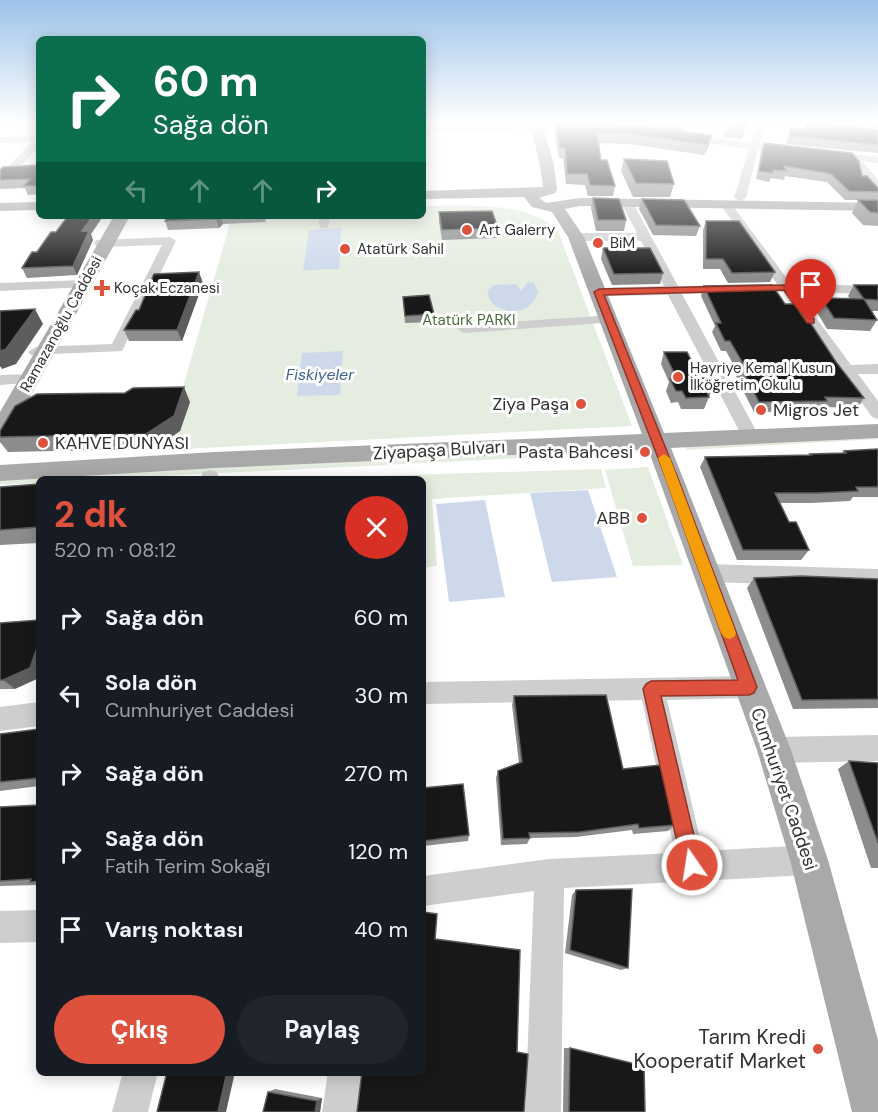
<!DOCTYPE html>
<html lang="tr">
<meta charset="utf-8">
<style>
body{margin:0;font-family:"DM Sans",sans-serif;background:#20242c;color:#f1f3f6;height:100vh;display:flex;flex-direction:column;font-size:22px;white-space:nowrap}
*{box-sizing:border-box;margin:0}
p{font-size:20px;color:#9ea1a6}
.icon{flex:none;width:33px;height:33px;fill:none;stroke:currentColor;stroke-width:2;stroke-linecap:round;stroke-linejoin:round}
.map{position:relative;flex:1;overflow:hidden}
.side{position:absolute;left:36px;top:476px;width:390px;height:600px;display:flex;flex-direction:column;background:#171b24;border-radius:9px;box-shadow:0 3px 15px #0003}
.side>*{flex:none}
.hud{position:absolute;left:36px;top:36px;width:390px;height:183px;border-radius:9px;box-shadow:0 3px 15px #0003;background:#0b6e4f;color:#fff;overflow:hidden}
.pin{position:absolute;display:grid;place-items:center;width:51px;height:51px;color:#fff;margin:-62px -26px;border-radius:50% 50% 50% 0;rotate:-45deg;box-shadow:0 0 6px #0007}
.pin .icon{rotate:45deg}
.me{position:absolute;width:66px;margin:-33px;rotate:347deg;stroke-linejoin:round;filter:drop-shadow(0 0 4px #0008)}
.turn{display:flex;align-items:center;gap:21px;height:126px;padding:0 18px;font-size:27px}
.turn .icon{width:78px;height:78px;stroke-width:2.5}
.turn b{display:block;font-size:42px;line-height:51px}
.lanes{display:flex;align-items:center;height:57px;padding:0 18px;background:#0003;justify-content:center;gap:30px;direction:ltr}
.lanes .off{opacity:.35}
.round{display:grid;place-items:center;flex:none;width:63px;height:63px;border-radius:32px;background:#20242c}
.overview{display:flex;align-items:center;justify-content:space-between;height:102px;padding:0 18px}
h1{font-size:36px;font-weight:800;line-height:45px;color:#dd513d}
.cta{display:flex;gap:12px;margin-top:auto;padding:12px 18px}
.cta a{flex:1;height:69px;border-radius:36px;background:#dd513d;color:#fff;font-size:24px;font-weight:800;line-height:69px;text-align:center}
.cta a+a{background:#20242c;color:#f1f3f6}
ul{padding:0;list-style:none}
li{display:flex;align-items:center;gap:18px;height:78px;padding:0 18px}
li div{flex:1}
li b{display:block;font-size:22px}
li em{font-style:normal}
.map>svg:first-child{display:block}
</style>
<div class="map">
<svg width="878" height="1112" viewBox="0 0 878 1112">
<rect width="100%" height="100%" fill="#fff"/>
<g fill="#e4eddf">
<path d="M423 206C464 206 528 200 558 231L632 426 165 450 232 216H423Z"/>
<path d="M878 433V439L687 450 684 444Z"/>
<path d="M642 446 644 452 122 478H39V483L0 485V478Z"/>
<path d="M648 467 683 565 633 566 605 470Z"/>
<path d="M601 469 606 488 432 499 437 566 423 568V478H311Z"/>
</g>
<g fill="#cdd9eb">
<path d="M341 228 339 269 303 270 309 230Z"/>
<path d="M528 282 534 283 538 292C536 298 532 305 526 308 512 316 486 308 488 290L494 285 516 284 521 291Z"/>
<path d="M343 351 340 395 297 396 302 353Z"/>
<path d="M588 490 617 577 552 582 530 493Z"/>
<path d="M485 500 505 597 449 602 436 504Z"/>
</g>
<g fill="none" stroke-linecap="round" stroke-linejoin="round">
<g fill="#cecece" fill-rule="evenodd">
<path d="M756 123H766L760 144 791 148 796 151 791 154 758 150 746 198 740 201 734 198 749 149 682 140 677 137 682 134 751 143Z"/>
<path d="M791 123H822L878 130V136Z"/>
<path d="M540 125 542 127 537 130 423 132V126Z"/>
<path d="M39 136V147L14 173H6V169L32 142 0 143V137Z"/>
<path d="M828 152 878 157V163L862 161 878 180V190L874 189 849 160 824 157V153Z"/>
<path d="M627 200 633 203 678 286 777 284 720 204 726 201 730 202 791 284 878 286V294L797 292 851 365 878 364V374H858L878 401V419L872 417 783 292 682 294 760 438 757 442H745L668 295 599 296 592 292 599 288 664 286 641 241H576L570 237 576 233H637L621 203Z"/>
<path d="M318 216H330L328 228H320Z"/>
<path d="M170 237 176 241 122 351 31 355 28 352 36 347 112 344 162 245 100 247 96 246 94 243 96 240Z"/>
<path d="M83 280 90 284 88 287 0 291V283Z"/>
<path d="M598 316 603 317 605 320 603 323 464 333 457 329 464 325Z"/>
<path d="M30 374 38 379 36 382 0 385V375Z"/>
<path d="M210 470 217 472 219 478H201L203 472Z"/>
<path d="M707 564 878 569V587L707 582 699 579 696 573 699 567Z"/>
<path d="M749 676 758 679 761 687 758 695 749 698 667 700 703 851 809 845 819 850 824 860 819 870 809 875 564 888 561 1112H525L534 891 423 906V876L549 859 675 853 642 700 423 704V682Z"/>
<path d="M39 702V726L0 731V707Z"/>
<path d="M878 735V761L774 763 765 759 761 750 765 741 774 737Z"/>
<path d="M39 910V942L0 943V911Z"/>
<path d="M123 1072H158L148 1112H112Z"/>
<path d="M328 1072H363L358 1112H322Z"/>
</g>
<g fill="#a9a9a9" fill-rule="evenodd">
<path d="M530 123H542L554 165 557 190 555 193 539 198 546 203 580 198 878 203V211L580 206 565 209 584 237 664 433 878 424V438L671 448 791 750 828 860 878 1040V1112H852L790 860 757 750 648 449 215 468 0 481V465L215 452 642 434 568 237 552 212 532 207 524 197 423 199V191L543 187 540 165Z"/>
<path d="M39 202V210L0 211V203Z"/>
<path d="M114 216H130L11 431 8 436 0 438V412Z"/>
</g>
</g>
<g fill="#8c8c8c">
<path d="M553 123H687L684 132 712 135 709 145 704 155 629 144 598 143 601 160 615 186 613 196H588L585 185 566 184 563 158H559Z"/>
<path d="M727 123H747L742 139 723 137Z"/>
<path d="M805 123H878V128L836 124 878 130V153L786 144 791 128 803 129Z"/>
<path d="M764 143 862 176 878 188V198L877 200H878V226L863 225 852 213 858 200H845L827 182 785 176 784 180 771 178 769 182 756 179 761 152Z"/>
<path d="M624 159 674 184 670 197H633L621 171Z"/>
<path d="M39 165V194L28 195 25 188 0 189V170Z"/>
<path d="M593 198 626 220 624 231H596L591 208Z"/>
<path d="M642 199 700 226 696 236 653 235 639 209Z"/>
<path d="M439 212 498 228 497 238 442 240 439 222Z"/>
<path d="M103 216 91 234 93 240 77 275 27 278 22 268 56 232Z"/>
<path d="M167 216H267L265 222 223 224 219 228 168 230 165 221Z"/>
<path d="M706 221 775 272 770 282 728 283 720 269H703V230Z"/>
<path d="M603 248 663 273 660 284 612 285 601 259Z"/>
<path d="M203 283 182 341H129L124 330 139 310Z"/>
<path d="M854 285H878V311H871L877 320 870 331 827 329 815 309 821 298 850 299 848 296Z"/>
<path d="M704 286 785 304 836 362 864 398 858 408 823 407 821 411 754 412 736 377 738 373 726 351H721L712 332 715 326 701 296Z"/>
<path d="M403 297 434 314V322L405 323Z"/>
<path d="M664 352 700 378 712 390 704 409H681L678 402 671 403 666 391 669 382 661 364Z"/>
<path d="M190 402 180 431 153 449 8 452 0 442V431Z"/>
<path d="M878 449V497H853L850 501 811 503H780L789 522 809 550 801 560H737L700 467 705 457 809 455 810 454 842 453 844 451Z"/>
<path d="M39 484V543L0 545V487Z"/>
<path d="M754 578 878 579V708L793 709 747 588Z"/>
<path d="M0 623 15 689H0Z"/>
<path d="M514 696 623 769 675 825 668 831 633 834 632 830 576 837 530 838 527 844 501 845 496 778 498 771 519 763 512 705Z"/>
<path d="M39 729V786L0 791V734Z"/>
<path d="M849 761 878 763V868H871L838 769Z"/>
<path d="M423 788 469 835 468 841 423 846Z"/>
<path d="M39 805V885L0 886V807Z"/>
<path d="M576 890 628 968 621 970 565 953 572 895Z"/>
<path d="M564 1048H570L645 1112H563Z"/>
<path d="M275 1089 322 1098 320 1112 268 1092Z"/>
</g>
<g fill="#5d5d5d">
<path d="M712 135 709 145 704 155 707 145Z"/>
<path d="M93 216H103L91 234 93 240 77 275 73 266 82 231Z"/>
<path d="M220 216H221L223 224 219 228 216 219Z"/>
<path d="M199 272 203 283 182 341 177 330Z"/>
<path d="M35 309 43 324 16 364 2 369 0 366V351Z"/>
<path d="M184 387 190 402 180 431 153 449 146 434Z"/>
<path d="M39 642V678L15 689 3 680Z"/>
<path d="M227 1072H235L226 1112H218Z"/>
<path d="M322 1098 320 1112H315L317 1101Z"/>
</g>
<g fill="#181818" stroke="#5d5d5d" stroke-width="1.5">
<path d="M555 123H617L712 135 707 145 631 134 597 133 601 160H607L615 186 590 185 587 174H567L565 148H560Z"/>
<path d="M727 123H747L746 127 727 125Z"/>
<path d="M806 123H834L878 130V145L789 136 791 128 806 130Z"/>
<path d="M764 143 852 153 859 161 862 176H867L878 188V192L849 191 831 174 784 166 787 171 773 170V173L759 171Z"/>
<path d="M624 159 667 161 674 184 636 183Z"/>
<path d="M39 165V186H24L30 179 0 180V170L3 167Z"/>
<path d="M593 198 619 199 626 220H598Z"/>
<path d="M642 199 684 200 700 226 656 225Z"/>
<path d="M858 200H878V213L870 212Z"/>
<path d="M492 211 498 228 442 230 439 212Z"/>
<path d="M68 216H93L82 231H89L73 266 22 268 32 252H37L51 232H56Z"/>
<path d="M167 216H220L216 219 165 221Z"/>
<path d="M706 221H739L775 272 732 273 723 259H706Z"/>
<path d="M603 248H650L663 273 614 274Z"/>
<path d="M199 272 177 330H124L136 310H139L154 274Z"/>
<path d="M772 285 785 304H798L836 362 864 398 825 397 827 401 759 402 741 367H745L730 341H725L716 323H721L704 286Z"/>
<path d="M854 285H878V300L864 299Z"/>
<path d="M429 295 434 314 405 316 403 297Z"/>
<path d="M821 298 864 299 877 320 834 318Z"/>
<path d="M35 309 6 349 0 351V311Z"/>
<path d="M664 352H687L700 378H712V390H706L709 397 686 398 682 391H676L670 379H677Z"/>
<path d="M184 387 174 416 146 434 0 437V431L15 406 37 394 125 393 133 388Z"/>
<path d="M878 449V487H856L858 491 818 493H775L789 522H796L809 550H743L705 457 811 455 810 454 846 453 844 451Z"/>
<path d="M39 484V527L0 530V487Z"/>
<path d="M801 576 878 579V699L802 700 754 578Z"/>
<path d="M39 620V642L30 668 3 680H0V623Z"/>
<path d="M606 695 623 769 660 765 675 825 639 828 638 824 580 832 529 833 530 838 503 839 498 771 522 762 514 696Z"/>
<path d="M39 729V778L0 782V734Z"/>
<path d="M849 761 878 763V843Z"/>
<path d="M463 784 469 835 423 841V788Z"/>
<path d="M39 805V881L30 882 31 879 0 881V807Z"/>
<path d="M632 889 628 968 570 950 576 890Z"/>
<path d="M423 912 437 914 435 939 520 950 517 1052 528 1054 524 1112H357L362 1072H423Z"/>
<path d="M570 1048 644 1066 645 1112H569Z"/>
<path d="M167 1072H227L218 1112H157Z"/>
<path d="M268 1092 317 1101 315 1112H263Z"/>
</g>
<linearGradient id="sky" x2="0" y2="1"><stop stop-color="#9dc3e9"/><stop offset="0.44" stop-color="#fff"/><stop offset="1" stop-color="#fff" stop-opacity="0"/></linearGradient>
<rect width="878" height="279" fill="url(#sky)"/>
<path fill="#dd513d" stroke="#903528" stroke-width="1.5" d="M787 285 790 286 814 319V323H807L784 290 604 295 677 476 757 687 754 693 749 695 661 696 701 865 699 872 692 875 685 872 682 865 643 689 646 684 651 681 738 680 665 476 594 292 599 289Z"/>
<path fill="#f59e0b" d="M664 454 670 458 736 633 734 637 729 639 724 637 721 633 658 458Z"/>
<g fill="#dd513d" stroke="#fff" stroke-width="2">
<circle cx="467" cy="230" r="6"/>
<circle cx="598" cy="243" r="6"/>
<circle cx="345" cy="249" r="6"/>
<path d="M99 279h6v6h6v6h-6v6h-6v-6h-6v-6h6z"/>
<circle cx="678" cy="377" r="6"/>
<circle cx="581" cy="404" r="6"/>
<circle cx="761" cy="410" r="6"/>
<circle cx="43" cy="443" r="6"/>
<circle cx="645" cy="452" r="6"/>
<circle cx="642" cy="518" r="6"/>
<circle cx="818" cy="1049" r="6"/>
</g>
<g text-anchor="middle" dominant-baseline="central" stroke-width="6" stroke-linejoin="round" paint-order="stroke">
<g font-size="15" fill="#313131" stroke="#fff" text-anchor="start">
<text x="479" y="230">Art Galerry</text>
<text x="610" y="243">BiM</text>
<text x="357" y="249">Atatürk Sahil</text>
<text x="114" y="288">Koçak Eczanesi</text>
<text x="690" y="368">Hayriye Kemal Kusun<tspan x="690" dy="17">İlköğretim Okulu</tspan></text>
</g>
<g font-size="15" fill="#4b6b3f" stroke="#fff">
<text x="469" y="320">Atatürk PARKI</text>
</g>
<g font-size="15" fill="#313131" stroke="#fff">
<text transform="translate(61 324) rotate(-61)">Ramazanoğlu Caddesi</text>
</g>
<g font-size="16" font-style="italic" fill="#416190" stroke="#fff">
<text x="320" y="374">Fiskiyeler</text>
</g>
<g font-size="18" fill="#313131" stroke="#fff" text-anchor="end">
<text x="569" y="404">Ziya Paşa</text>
<text x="773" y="410" text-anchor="start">Migros Jet</text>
<text x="55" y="443" text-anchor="start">KAHVE DUNYASI</text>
<text x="633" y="452">Pasta Bahcesi</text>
<text x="630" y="518">ABB</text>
</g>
<g font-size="18" fill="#313131" stroke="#fff">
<text transform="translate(439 450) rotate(-3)">Ziyapaşa Bulvarı</text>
<text transform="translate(784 789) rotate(71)">Cumhuriyet Caddesi</text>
</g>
<g font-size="21" fill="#313131" stroke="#fff" text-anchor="end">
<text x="806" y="1037">Tarım Kredi<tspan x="806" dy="24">Kooperatif Market</tspan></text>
</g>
</g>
</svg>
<div class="pin" style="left:811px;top:321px;background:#d93025"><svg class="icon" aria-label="arrive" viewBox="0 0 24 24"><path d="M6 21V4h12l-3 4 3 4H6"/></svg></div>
<svg class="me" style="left:692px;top:865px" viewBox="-20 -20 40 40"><circle r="17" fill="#dd513d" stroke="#fff" stroke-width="3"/><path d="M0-11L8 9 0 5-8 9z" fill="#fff"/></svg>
<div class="hud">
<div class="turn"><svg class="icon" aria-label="right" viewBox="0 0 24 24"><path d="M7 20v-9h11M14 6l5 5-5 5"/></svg><div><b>60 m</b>Sağa dön</div></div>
<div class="lanes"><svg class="icon off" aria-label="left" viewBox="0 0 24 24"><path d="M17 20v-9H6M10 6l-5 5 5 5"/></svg><svg class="icon off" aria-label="ahead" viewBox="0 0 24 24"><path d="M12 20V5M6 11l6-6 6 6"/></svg><svg class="icon off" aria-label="ahead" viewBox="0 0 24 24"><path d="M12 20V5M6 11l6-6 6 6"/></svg><svg class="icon" aria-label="right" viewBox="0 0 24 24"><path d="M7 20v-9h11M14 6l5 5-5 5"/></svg></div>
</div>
<section class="side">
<div class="overview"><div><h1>2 dk</h1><p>520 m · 08:12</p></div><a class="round" style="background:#d93025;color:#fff"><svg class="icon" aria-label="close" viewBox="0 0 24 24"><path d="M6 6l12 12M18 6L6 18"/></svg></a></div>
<ul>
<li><svg class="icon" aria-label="right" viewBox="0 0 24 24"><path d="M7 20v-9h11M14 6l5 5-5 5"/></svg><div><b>Sağa dön</b></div><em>60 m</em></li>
<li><svg class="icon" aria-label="left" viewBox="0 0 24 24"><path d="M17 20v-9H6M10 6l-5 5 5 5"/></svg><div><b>Sola dön</b><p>Cumhuriyet Caddesi</p></div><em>30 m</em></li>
<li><svg class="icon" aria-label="right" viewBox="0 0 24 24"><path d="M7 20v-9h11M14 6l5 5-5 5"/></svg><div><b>Sağa dön</b></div><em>270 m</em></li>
<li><svg class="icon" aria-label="right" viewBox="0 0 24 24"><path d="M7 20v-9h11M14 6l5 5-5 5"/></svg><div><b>Sağa dön</b><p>Fatih Terim Sokağı</p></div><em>120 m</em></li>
<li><svg class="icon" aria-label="arrive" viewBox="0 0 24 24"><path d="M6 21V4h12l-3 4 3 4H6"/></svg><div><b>Varış noktası</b></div><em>40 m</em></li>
</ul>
<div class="cta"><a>Çıkış</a><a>Paylaş</a></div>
</section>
</div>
